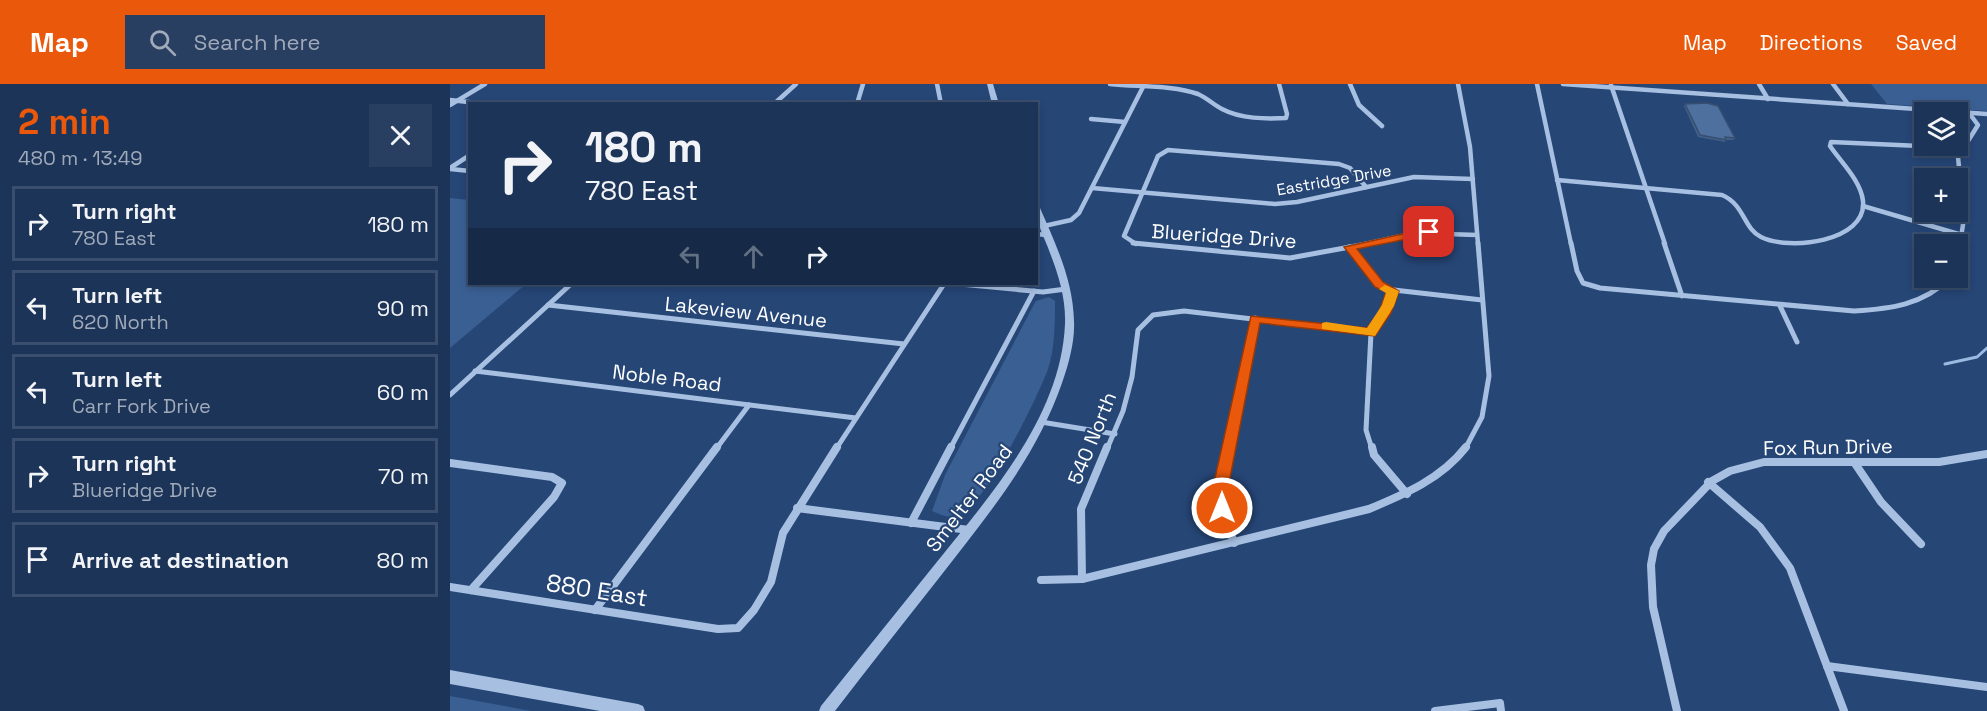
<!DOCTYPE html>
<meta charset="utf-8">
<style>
body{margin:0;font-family:"Space Grotesk",sans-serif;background:#293f61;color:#f1f3f6;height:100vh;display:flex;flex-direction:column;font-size:22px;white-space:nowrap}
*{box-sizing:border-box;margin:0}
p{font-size:20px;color:#a0aaba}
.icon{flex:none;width:33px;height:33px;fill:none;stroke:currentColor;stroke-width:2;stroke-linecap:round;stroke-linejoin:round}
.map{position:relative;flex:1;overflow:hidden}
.sheet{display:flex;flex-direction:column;background:#1c3458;width:450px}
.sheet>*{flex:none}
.top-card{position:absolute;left:18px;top:18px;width:570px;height:183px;border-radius:0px;box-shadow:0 3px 9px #0003,0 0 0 2px #3a4f6e;background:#1c3458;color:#f1f3f6;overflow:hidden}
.fabs{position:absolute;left:1464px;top:18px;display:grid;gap:12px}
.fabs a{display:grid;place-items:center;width:54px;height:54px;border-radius:0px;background:#1c3458;box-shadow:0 3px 9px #0003,0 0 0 2px #3a4f6e;font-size:30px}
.pin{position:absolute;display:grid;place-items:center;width:51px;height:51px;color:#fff;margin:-26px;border-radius:12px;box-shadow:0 3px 9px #0006}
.me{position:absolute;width:66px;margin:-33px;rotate:0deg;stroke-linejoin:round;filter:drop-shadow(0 0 4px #0008)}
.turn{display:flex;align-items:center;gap:21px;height:126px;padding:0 18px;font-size:27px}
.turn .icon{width:78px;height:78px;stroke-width:2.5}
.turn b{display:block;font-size:42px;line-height:51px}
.lanes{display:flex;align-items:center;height:57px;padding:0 18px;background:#0003;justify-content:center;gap:30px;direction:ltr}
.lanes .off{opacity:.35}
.round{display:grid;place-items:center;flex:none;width:63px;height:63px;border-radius:0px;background:#293f61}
.overview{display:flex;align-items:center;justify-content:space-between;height:102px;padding:0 18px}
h1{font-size:36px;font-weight:700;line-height:45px;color:#ea580c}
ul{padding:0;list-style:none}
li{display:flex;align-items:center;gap:18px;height:75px;margin:0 12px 9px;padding:0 6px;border:3px solid #3a4f6e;border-radius:0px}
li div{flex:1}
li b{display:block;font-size:22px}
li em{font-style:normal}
header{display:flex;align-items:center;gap:36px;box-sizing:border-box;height:84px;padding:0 30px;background:#ea580c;color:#fff}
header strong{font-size:28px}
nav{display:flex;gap:33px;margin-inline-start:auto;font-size:21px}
.search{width:420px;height:54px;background:#293f61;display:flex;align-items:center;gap:15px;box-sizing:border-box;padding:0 21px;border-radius:0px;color:#a0aaba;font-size:22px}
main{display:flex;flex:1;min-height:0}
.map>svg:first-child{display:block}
</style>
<header>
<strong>Map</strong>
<div class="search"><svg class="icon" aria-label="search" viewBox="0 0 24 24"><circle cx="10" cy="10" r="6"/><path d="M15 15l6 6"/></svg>Search here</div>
<nav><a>Map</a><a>Directions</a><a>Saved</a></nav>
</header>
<main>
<section class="sheet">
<div class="overview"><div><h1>2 min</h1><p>480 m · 13:49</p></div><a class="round"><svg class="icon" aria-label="close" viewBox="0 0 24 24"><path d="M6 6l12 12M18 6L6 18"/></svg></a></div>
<ul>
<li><svg class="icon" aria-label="right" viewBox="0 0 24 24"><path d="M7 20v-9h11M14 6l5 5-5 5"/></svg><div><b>Turn right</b><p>780 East</p></div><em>180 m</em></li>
<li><svg class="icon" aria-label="left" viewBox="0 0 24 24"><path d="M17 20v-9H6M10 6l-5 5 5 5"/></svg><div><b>Turn left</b><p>620 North</p></div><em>90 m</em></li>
<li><svg class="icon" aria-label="left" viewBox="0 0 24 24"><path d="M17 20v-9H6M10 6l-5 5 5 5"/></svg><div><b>Turn left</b><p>Carr Fork Drive</p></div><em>60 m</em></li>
<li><svg class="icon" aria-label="right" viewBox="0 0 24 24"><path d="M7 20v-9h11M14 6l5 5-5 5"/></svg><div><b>Turn right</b><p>Blueridge Drive</p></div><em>70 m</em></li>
<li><svg class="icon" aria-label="arrive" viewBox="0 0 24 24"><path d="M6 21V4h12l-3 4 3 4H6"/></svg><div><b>Arrive at destination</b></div><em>80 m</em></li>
</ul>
</section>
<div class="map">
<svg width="1537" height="627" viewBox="0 0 1537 627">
<rect width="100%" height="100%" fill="#264676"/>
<g fill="#3a5f93">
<path d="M1421 0H1537V27L1437 20Z"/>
<path d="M0 114 19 116 20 200H76L0 264Z"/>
<path d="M599 213 605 217C605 238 605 264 598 285 587 315 538 414 512 430 502 436 491 431 482 427L495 391 581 226 586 217Z"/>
<path d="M0 612 81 627H0Z"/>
</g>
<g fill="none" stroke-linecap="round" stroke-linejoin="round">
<path stroke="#9bbae2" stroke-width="3" d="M1495 280 1527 273 1537 264"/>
<g stroke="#a7c0e2" stroke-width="4.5">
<path d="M487 0 491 20"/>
<path d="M660 0C688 3 722 1 748 10 757 14 764 21 772 25 791 35 815 35 836 34L837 30 829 0"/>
<path d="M900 0 909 21 932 42"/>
<path d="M1008 0 1020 63 1028 160"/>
<path d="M1087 0 1121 160"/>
<path d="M1113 0 1537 30"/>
<path d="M1309 0 1318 15"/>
<path d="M1383 0 1398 20"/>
<path d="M1161 1 1215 160"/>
<path d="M0 16 36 20"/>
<path d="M324 20 346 0"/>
<path d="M407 20 413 0"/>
<path d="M0 21 35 0"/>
<path d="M641 35 675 38"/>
<path d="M0 84 20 71"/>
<path d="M0 85 20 87"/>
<path d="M1107 96 1272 111C1295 121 1293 144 1311 153 1339 167 1417 158 1413 117 1411 97 1391 78 1380 62L1381 58 1470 62 1509 70"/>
<path d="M642 104 825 120 847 118 964 93 1023 95"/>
<path d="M1413 122 1512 151"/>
<path d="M594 142 621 136 629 129 694 1"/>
<path d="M586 150 597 151"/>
<path d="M686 160 674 152 708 72 718 66 889 80 900 84 916 103"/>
<path d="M915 160 965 149 1027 151"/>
<path d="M1510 160 1514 134 1508 73 1528 41 1519 29"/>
</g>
<g stroke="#a7c0e2" stroke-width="5">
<path d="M683 159 840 174 922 159"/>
<path d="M1121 159 1127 187 1133 199 1150 204 1404 227C1440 225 1473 221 1500 194"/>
<path d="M1214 159 1232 212"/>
<path d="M899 163 935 205 1032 216"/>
<path d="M1508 174 1510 159"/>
<path d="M510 200 593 208 616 205"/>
<path d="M98 221 454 260"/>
<path d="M1330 222 1347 258"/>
<path d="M25 287 406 334"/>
<path d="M0 311 121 200"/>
<path d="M591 338 665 350"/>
<path d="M266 365 299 321"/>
<path d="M386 365 494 200"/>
<path d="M500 365 584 207"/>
<path d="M657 365 673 327 682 293 688 246 703 231 734 227 921 249"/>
<path d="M779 365 805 234"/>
<path d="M922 365 916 346 921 249 935 229 943 207"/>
<path d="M1015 365 1032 333 1039 292 1028 159"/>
</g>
<g stroke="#a7c0e2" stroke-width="8">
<path d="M779 363C771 406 770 417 784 459"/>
<path d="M922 363 924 371 957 410"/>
<path d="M1404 378 1431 418 1471 460"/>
<path d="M0 379 102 393 112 399 104 413 21 506"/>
<path d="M1258 398 1310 443 1340 484 1394 627"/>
<path d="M347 424 519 446"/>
<path d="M461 439 501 363"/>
<path d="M632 495 631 425 657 363"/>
<path d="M591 496 632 495 919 425C955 410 991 395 1016 363"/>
<path d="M0 503 268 545 288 544 304 526 321 498 333 449 387 363"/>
<path d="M145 526 267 363"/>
<path d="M1377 582 1537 603"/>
<path d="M985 627 1050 619 1051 627"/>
<path d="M1227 627 1203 523 1201 481 1204 465 1214 447 1262 397 1280 387 1314 378H1489L1537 370"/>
</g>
<g fill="#a7c0e2" fill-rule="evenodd">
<path d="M537 0H543L549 20H542Z"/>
<path d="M586 122 590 124C606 161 623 196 624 237 625 257 619 279 612 299 586 374 537 432 489 494 454 538 419 583 385 627H369L371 622C408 576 445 530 482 484 538 414 611 334 615 240 616 216 609 192 600 169 594 152 586 140 586 122Z"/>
<path d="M0 586 188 620 193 622 195 627H150L0 600Z"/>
</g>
</g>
<path fill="#436089" d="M1235 20 1285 54 1283 56H1276L1275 58 1248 53 1234 22Z"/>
<path fill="#4e709f" stroke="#374e6f" stroke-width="1.5" d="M1257 19 1268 22 1285 54 1275 53 1276 56 1250 51 1235 20Z"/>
<path fill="#ea580c" stroke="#983908" stroke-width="1.5" d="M979 144 983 145V150L907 165 933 198 949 207 941 229 925 252 810 239 780 394V424L778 429H767L765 394 801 232 917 244 929 228 936 208 925 203 894 163Z"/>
<path fill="#f59e0b" d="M935 201 949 207 944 222 925 252 872 245V239L876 238 917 244 932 221 936 209 929 205Z"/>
<g text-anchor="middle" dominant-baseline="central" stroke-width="4.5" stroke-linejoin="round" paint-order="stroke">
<g font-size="16" fill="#fff" stroke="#264676">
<text transform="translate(884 96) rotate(-10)">Eastridge Drive</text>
</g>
<g font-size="20" fill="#fff" stroke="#264676">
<text transform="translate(774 152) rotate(4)">Blueridge Drive</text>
<text transform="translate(296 228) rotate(6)">Lakeview Avenue</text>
<text transform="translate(217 294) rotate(7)">Noble Road</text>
<text transform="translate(642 354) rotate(-68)">540 North</text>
<text transform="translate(1378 363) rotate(-1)">Fox Run Drive</text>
<text transform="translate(519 414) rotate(-53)">Smelter Road</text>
</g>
<g font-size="24" fill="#fff" stroke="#264676">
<text transform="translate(147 506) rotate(9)">880 East</text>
</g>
</g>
</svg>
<div class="fabs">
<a><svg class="icon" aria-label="layers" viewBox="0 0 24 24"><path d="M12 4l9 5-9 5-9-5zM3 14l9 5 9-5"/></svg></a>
<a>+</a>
<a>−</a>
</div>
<div class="pin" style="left:979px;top:148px;background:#d93025"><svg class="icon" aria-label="arrive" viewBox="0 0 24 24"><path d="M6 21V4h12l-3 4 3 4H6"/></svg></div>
<svg class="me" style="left:772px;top:424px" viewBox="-20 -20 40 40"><circle r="17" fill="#ea580c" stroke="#fff" stroke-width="3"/><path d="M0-11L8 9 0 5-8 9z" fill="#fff"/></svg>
<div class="top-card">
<div class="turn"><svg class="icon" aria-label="right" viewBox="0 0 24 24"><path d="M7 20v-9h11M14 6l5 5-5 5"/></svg><div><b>180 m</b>780 East</div></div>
<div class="lanes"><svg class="icon off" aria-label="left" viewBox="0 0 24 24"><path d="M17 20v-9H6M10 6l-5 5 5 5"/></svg><svg class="icon off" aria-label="ahead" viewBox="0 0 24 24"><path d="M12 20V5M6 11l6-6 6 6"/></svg><svg class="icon" aria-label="right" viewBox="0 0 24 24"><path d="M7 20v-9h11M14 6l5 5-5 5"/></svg></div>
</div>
</div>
</main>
